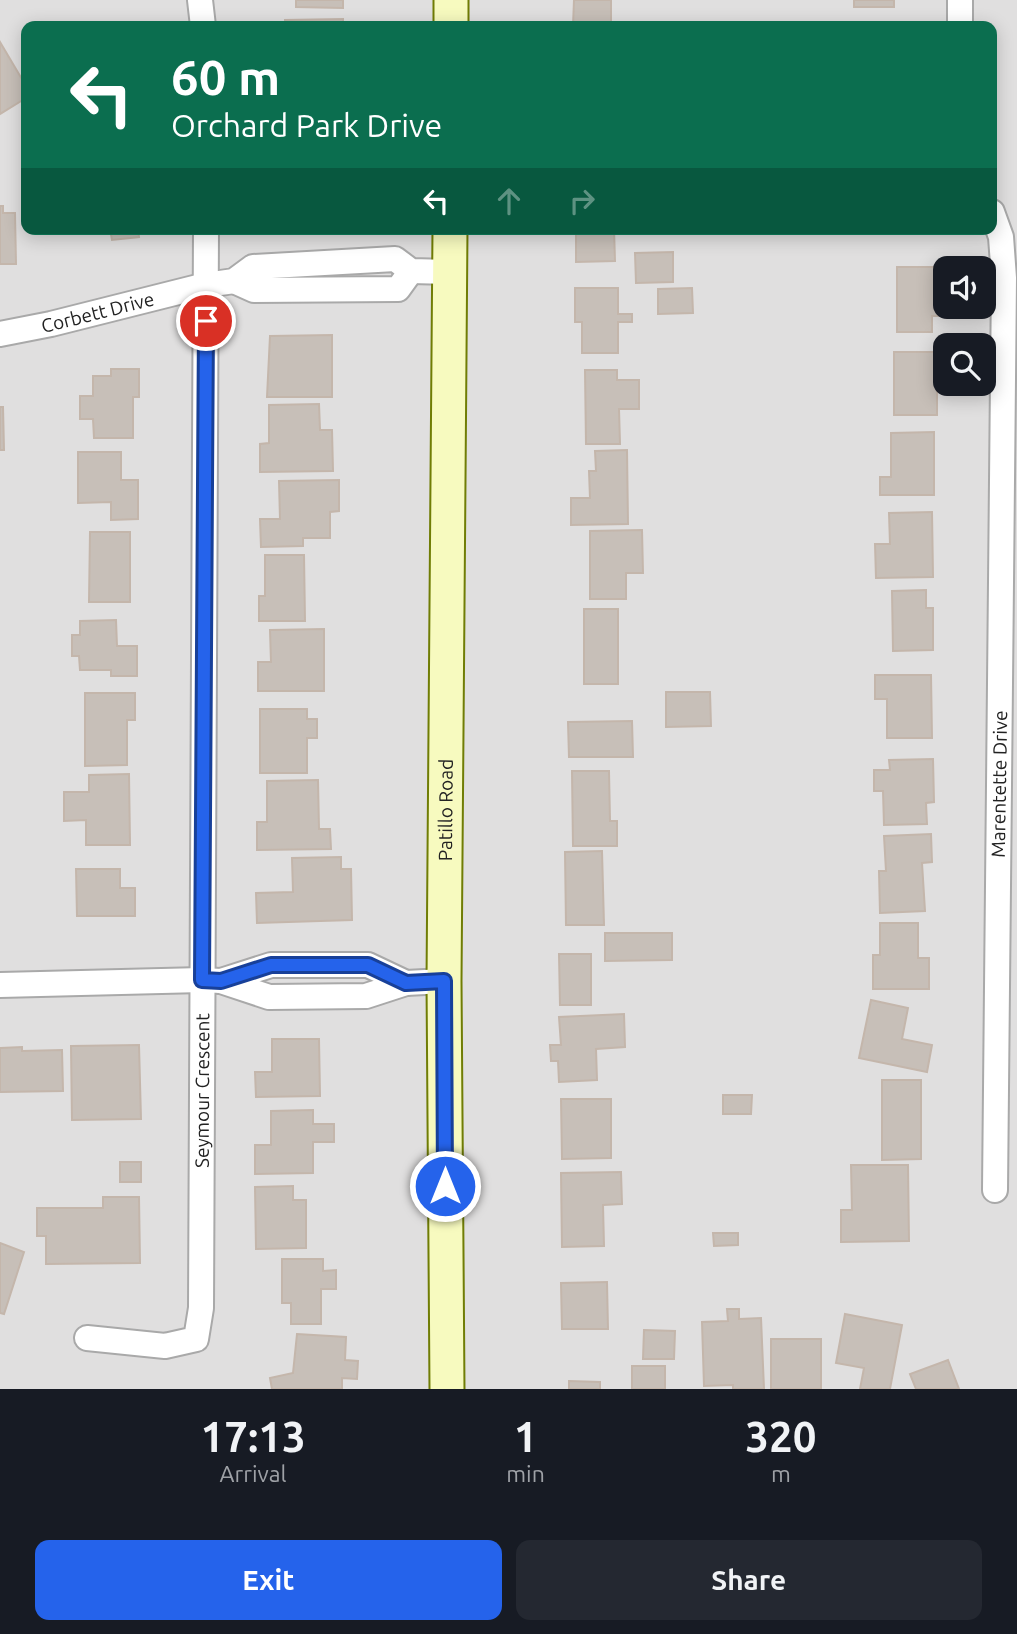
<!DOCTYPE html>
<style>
body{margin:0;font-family:Ubuntu,sans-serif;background:#242831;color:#f1f3f6;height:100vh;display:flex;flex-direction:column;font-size:26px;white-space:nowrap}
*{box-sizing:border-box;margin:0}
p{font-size:23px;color:#9ea1a6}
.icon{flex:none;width:38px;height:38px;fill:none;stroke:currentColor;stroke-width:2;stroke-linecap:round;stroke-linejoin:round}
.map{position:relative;height:1389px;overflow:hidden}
.panel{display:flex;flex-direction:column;background:#171b24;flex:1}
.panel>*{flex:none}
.banner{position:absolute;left:21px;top:21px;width:976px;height:214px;border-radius:14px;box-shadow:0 4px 18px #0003;background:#0b6e4f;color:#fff;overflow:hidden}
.fabs{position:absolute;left:933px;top:256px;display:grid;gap:14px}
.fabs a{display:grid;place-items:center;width:63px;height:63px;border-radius:14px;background:#171b24;box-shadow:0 4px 18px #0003;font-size:35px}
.pin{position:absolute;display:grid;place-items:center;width:60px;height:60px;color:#fff;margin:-30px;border:4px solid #fff;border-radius:50%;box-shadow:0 2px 7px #0007}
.me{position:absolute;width:77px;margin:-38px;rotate:0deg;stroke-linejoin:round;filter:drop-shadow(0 0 5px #0008)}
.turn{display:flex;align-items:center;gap:24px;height:147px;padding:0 35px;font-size:32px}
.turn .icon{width:91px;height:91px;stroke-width:2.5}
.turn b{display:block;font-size:49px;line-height:60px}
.lanes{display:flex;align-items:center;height:66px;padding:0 35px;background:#0003;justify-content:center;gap:35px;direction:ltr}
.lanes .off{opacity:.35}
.eta{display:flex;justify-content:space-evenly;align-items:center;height:119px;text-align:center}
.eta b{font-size:42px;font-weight:700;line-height:49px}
.cta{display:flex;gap:14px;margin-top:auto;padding:14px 35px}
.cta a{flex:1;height:80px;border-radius:14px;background:#2563eb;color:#fff;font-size:28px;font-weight:700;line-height:80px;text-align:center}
.cta a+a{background:#242831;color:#f1f3f6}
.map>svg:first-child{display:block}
</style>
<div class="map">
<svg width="1017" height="1389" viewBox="0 0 1017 1389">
<rect width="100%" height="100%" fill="#f2efe9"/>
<path fill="#e0dfdf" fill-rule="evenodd" d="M0 0H1017V1389H0ZM26 26H992V229H26ZM945 268H984V306H945ZM945 345H984V383H945Z"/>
<g fill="#c7bfb8" stroke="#c4b6ab" stroke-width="2">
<path d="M296 0H343V8L296 7Z"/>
<path d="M574 0H611V26H573Z"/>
<rect x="854" y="0" width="40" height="7"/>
<path d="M343 19V26H285V20Z"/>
<path d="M895 23V26H851V24Z"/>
<path d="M0 42 26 86V98L0 114Z"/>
<path d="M0 206H3V213H15L16 264H0Z"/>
<path d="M110 229H138L139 237 112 240Z"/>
<path d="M582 229H614L615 261 576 262V230Z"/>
<path d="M673 252V282L636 283 635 253Z"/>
<path d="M897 267H939V316H932V332H897Z"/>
<path d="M575 288H618V314H632V322H618V353H582V322H575Z"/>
<path d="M692 288 693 313 658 314V289Z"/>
<path d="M332 335V397H267L270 336Z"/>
<rect x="894" y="352" width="43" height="63"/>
<path d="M111 369H139V397H133V438H94L93 419H80V396H93V376H111Z"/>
<path d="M585 370H617V380H639V409H619L620 444H586Z"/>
<path d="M319 404 320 430H332L333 471 260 472V444L269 443V405Z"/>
<path d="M0 407H3L4 450H0Z"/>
<path d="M934 432V495H880V477H891V433Z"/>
<path d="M627 450 628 524 571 525V498H590L589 471H596L595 451Z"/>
<path d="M78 452H121V480H138V519L111 520V502L78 503Z"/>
<path d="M339 480V511L330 512V538H303V546L261 547 260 519H280L279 481Z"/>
<path d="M932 512 933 577 876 578 875 544H890L889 513Z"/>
<path d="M642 530 643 573H626V599H590V531Z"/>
<path d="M90 532H130V602H89Z"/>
<path d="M265 555H304L305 621H259V596H265Z"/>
<path d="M926 590V608H933V650L893 651 892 591Z"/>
<rect x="584" y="609" width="34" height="75"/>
<path d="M116 620 117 646H137V676H111V670H80L79 656H72V635H80V621Z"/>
<path d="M324 629V691H258V662H271L270 630Z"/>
<path d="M875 675H931L932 738H887V699H875Z"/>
<path d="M666 692H710L711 726 666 727Z"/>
<path d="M85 693H135V720H127V765L85 766Z"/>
<path d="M260 709H307V719H317V738H307V773H260Z"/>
<path d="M632 721 633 757H569L568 722Z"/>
<path d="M933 759 934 802 926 803 927 824 884 825 883 791H874V770H890L889 760Z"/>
<path d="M572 771H609L610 821H617V846H573Z"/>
<path d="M129 774 130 845H86V820L64 821V792H89V775Z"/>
<path d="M318 780 319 829H330L331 849 257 850V822H267V781Z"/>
<path d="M931 834 932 862 922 863 925 911 880 913 879 871H886L884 836Z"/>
<path d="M602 851 604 925H566L565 852Z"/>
<path d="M341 857V869H351L352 920 257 923 256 893 293 892 292 858Z"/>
<path d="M76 869H120V888H135V916H77Z"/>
<path d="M880 923H918V958H929V989H873V955H880Z"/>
<path d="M605 933H672V960L605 961Z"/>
<path d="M559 954H591V1005H560Z"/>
<path d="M871 1000 908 1008 902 1039 932 1045 927 1072 859 1058Z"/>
<path d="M624 1014 625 1047 596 1049 597 1080 559 1082 558 1061H551L550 1045H561L559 1017Z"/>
<path d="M272 1039H319L320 1096 256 1097 255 1072H272Z"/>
<path d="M139 1045 141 1119 72 1120 71 1046Z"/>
<path d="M22 1047V1051L62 1050 63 1091 0 1092V1048Z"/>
<path d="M882 1080H921V1159L882 1160Z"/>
<path d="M723 1095H752L751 1114H723Z"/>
<path d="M561 1099H611V1158L562 1159Z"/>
<path d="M313 1110V1124H334V1142H313V1173L255 1174V1145H271V1111Z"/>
<rect x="120" y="1162" width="21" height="20"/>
<path d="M851 1165H908L909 1241 841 1242V1210H852Z"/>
<path d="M621 1172 622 1204 603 1205 604 1246 562 1247 561 1173Z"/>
<path d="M293 1186V1200H306V1248L256 1249 255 1187Z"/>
<path d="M103 1197H139L140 1263 46 1264V1236H37V1208H103Z"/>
<path d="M713 1233H738V1245L714 1246Z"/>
<path d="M0 1243 24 1252 4 1314 0 1313Z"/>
<path d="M282 1259H323V1271L336 1270V1289H321V1324H291V1303H282Z"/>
<path d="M607 1282 608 1329H562L561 1283Z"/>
<path d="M727 1309H739V1319L761 1318 764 1389H733V1385L704 1386 702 1322 728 1321Z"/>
<path d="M845 1314 902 1325 890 1389H860L864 1368 836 1363Z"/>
<path d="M644 1330 675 1331 674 1359H643Z"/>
<path d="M297 1334 346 1337 345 1360 358 1361 357 1379 342 1378V1389H272L270 1378 293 1373Z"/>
<rect x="771" y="1339" width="50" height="50"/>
<path d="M948 1360 959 1389H916L910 1374Z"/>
<rect x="632" y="1366" width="33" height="23"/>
<path d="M569 1381 600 1382V1389H569Z"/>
</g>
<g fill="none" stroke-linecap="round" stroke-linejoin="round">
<g stroke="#a9a9a9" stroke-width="28">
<g id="street">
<path d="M200 0 203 26"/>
<path d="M960 26V0"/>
<path d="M992 212 1001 237 1004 278 995 1190"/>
<path d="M234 281 254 290 398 289 411 271"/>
<path id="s1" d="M0 334 51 324 206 285 234 281 253 267 395 259 411 271 450 272"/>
<path d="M221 981 271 965H368L406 983"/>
<path d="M0 985 202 980 221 981 269 997 366 996 406 983 444 981"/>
<path id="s2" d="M87 1338 165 1346 196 1339 201 1308 206 229"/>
</g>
</g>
<g stroke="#707d05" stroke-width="37">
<g id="secondary">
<path d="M451 26V0"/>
<path id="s3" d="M447 1389 444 981 450 229"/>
</g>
</g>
<use href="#street" stroke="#fff" stroke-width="24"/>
<use href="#secondary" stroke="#f7fabf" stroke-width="33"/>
</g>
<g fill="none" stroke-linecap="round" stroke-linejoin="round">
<g stroke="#184099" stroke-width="18">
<path id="route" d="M206 321 202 980 221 981 271 965H368L406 983 444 981 445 1186"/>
</g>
<use href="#route" stroke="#2563eb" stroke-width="12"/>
</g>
<g text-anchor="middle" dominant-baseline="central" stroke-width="5" stroke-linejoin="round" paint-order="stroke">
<g font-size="19" fill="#222" stroke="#fff">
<text stroke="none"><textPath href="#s1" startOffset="100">Corbett Drive</textPath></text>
<text transform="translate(999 784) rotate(-89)">Marentette Drive</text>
<text stroke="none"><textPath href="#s3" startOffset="579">Patillo Road</textPath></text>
<text stroke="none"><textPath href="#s2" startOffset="359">Seymour Crescent</textPath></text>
</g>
</g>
</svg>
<div class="fabs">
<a><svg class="icon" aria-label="sound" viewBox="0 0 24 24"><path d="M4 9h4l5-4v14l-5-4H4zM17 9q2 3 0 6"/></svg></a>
<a><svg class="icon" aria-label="search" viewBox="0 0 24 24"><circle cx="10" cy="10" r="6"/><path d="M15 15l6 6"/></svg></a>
</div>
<div class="pin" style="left:206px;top:321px;background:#d93025"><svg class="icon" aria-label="arrive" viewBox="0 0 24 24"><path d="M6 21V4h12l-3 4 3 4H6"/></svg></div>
<svg class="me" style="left:445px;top:1186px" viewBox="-20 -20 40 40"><circle r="17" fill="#2563eb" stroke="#fff" stroke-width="3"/><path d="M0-11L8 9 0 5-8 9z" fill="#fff"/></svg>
<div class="banner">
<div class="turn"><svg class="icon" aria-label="left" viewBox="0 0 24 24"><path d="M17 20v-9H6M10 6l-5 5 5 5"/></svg><div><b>60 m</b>Orchard Park Drive</div></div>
<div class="lanes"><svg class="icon" aria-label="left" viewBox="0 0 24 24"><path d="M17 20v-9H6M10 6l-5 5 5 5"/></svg><svg class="icon off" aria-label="ahead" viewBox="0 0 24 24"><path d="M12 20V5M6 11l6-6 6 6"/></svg><svg class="icon off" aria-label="right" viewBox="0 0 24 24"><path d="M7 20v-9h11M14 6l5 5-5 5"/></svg></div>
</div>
</div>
<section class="panel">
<div class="eta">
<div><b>17:13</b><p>Arrival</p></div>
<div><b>1</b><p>min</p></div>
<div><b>320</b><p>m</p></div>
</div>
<div class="cta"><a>Exit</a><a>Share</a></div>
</section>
